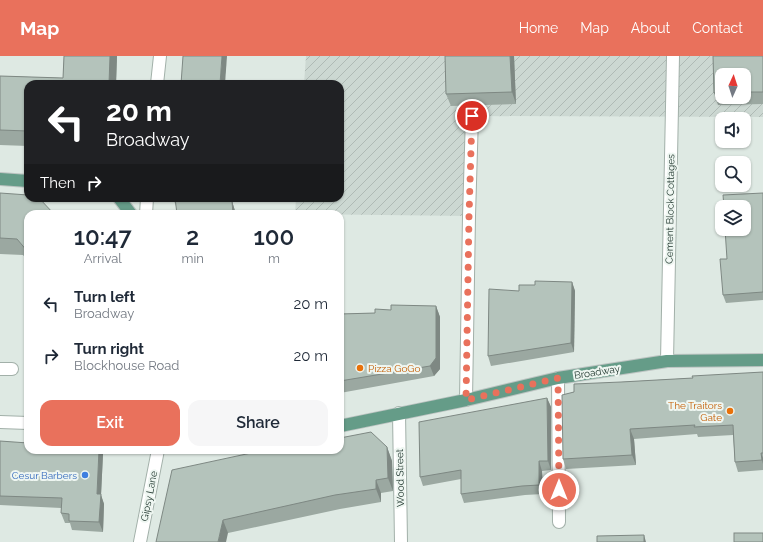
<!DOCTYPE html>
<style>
body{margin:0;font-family:Raleway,sans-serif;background:#f6f6f7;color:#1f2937;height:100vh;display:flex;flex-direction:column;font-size:15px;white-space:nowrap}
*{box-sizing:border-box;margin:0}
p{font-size:13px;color:#747a83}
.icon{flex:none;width:22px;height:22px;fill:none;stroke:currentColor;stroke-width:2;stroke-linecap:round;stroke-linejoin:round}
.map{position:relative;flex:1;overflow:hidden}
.drawer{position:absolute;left:24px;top:154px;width:320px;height:244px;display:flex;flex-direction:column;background:#fff;border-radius:12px;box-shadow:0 1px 3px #0004}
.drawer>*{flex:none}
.top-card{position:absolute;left:24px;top:24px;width:320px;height:122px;border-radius:12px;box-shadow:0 1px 3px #0004;background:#202124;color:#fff;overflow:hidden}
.needle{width:26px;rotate:3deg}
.fabs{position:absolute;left:715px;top:12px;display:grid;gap:8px}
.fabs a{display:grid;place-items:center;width:36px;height:36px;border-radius:8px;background:#fff;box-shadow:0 1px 3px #0004;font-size:20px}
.pin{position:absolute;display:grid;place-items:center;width:34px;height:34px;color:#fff;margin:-17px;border:2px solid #fff;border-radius:50%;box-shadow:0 1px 4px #0007}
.me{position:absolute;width:44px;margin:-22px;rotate:0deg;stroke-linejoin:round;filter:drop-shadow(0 0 3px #0008)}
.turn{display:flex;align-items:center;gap:14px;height:84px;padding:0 16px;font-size:18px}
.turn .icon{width:52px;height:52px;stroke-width:2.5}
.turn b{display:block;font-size:28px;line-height:34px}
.then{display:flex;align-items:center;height:38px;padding:0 16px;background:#0003;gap:8px;font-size:15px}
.eta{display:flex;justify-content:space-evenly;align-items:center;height:68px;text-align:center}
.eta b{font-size:24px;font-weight:600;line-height:28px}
.button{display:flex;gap:8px;margin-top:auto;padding:8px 16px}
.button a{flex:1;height:46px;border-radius:12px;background:#e9715c;color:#fff;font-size:16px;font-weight:600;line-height:46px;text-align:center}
.button a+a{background:#f6f6f7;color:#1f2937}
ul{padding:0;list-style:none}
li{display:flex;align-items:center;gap:12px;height:52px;padding:0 16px}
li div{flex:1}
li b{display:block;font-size:15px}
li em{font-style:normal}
header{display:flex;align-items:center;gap:24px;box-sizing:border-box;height:56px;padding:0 20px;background:#e9715c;color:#fff}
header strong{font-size:19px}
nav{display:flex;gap:22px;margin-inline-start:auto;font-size:14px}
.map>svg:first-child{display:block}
</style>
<header>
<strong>Map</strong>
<nav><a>Home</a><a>Map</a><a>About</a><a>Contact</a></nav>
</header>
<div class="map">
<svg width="763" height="486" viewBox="0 0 763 486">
<defs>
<pattern id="industrial-furrows" width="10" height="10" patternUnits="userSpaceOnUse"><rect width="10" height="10" fill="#ccd8d2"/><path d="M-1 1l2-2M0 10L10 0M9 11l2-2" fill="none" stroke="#afbab5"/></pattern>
</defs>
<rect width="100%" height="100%" fill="#dee9e3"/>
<path fill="url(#industrial-furrows)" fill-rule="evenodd" d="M306 0H763V61L472 60 469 160 295 158 296 142H340V28H304ZM722 19H744V41H722Z"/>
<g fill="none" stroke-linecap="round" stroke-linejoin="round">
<g stroke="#a2b0a9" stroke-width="14">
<g id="minor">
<path d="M157 28 160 0"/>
<path d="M146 158 147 142"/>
<path d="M667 305 673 0"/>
<path d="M0 313H12"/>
<path d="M558 322 559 466"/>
<path d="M466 344 469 160 472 60"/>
<path d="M399 357 401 486"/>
<path d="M0 366 28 367"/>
<path d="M140 486 158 394"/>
</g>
</g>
<g stroke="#bcc3c1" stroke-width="14">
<g id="major">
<path d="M0 123 28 125"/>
<path d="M119 142 131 158"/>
<path d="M340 370 466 344 558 322 667 305 763 304"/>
</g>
</g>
<use href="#minor" stroke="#fff" stroke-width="12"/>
<use href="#major" stroke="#659c88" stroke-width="12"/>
</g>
<g fill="#9ba8a1" fill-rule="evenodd">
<path d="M64 0H117L116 28H28V90L0 89V20L63 22Z"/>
<path d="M445 0H514L516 48 451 50 446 38Z"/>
<path d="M713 0H763V48L718 49 714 37ZM722 19H744V41H722Z"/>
<path d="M0 137 28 158V205L23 199 0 198Z"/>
<path d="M763 137V244L726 247 723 239 727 203Z"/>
<path d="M173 142H217V144L232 145 235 155 236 158H177L176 150Z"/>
<path d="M572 226 575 235 574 296 491 310 488 300 519 235 535 229Z"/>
<path d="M436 250 440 261V313L434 320 340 337V258L375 257 391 254Z"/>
<path d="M763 316V414L738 416 735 406 733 379 698 381 697 378 634 383 636 409 566 413 563 403 574 336 621 326 693 322Z"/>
<path d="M547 342 551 351V414L542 415 543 438 525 439 464 447 461 438V423L423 430 420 421Z"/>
<path d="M0 385 103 398 101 439 104 448 103 476 72 474 70 467H65L61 457V452L0 449Z"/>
<path d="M387 391 392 405 393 435 381 437V446L340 453 228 477 156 486Z"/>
</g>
<g fill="#7e8883">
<path d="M110 0H117L116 28H109Z"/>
<path d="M222 0H227L225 28H220Z"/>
<path d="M510 0H514L516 48 512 36Z"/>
<path d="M212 142H217L216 155 212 144Z"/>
<path d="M232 145 235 155 236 158H233Z"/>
<path d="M572 226 575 235 574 296 571 287Z"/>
<path d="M436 250 440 261V313L434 320 430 310Z"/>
<path d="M547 342 551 351V414L548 405Z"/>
<path d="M630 373 634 383 636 409 632 399Z"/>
<path d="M387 391 392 405 393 435 388 422Z"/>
<path d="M99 394H102L103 398 101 439 104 448 103 476 99 466 97 438Z"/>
<path d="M761 397 763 402V408L762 404Z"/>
<path d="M539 405 542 415 543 438 539 429Z"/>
<path d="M376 424 381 437V446L376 433Z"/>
<path d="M223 464 228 477 226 486H218Z"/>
<path d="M644 479 646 486H644Z"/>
</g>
<g fill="#b4c3bb" stroke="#7e8883">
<path d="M64 0H110L109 28H28V75L0 74V20L63 22Z"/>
<path d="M183 0H222L220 28H181Z"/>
<path d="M445 0H510L512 36 446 38Z"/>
<path d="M713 0H763V36H744V19H722V37H714Z"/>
<path d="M0 137 28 139V142H39L54 158H28V196L17 183 0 182Z"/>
<path d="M763 137V236L723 239 720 203H727L725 173H744V151H724L723 139Z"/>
<path d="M175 142H212V144L232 145 233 158H177Z"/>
<path d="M535 225 572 226 571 287 488 300 489 233 519 235V229H535Z"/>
<path d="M391 249 436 250V302L430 310 340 325V258L375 257V253L391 254Z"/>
<path d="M763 316V397H761L762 404 735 406 733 369 694 371 695 369 630 373 632 399 563 403 562 339 574 336V328L621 326 693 322 692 320Z"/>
<path d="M547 342 548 405H539V429L522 430 461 438V414L420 421 419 366Z"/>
<path d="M371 376 387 391 388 422 376 424V433L335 439 223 464 218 486H156L172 414 265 394H340V382Z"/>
<path d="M0 385 28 387V394H99L97 438H101L99 466 69 465V458L61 457 62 442 0 440Z"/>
<rect x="734" y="477" width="29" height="9"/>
<path d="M644 479V486H597V480Z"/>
</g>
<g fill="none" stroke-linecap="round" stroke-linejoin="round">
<path stroke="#e9715c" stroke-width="7" stroke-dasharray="0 12.6" d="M472 60 469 160 466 344 558 322 559 434"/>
</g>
<g fill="#e8710a" stroke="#eef6f1" stroke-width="1.5">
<circle cx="360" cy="312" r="4"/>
<circle cx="730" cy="355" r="4"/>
</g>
<circle fill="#3f7fe0" stroke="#eef6f1" stroke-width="1.5" cx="85" cy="419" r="4"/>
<g text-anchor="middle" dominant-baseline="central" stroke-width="4" stroke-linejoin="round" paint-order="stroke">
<g font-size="10" fill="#21372f" stroke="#eef6f1">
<text transform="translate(670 153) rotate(-89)">Cement Block Cottages</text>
<text transform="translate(597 316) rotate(-9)">Broadway</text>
<text transform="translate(400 422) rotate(-91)">Wood Street</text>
<text transform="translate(149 440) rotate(-79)">Gipsy Lane</text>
</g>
<g font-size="10" fill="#c56008" stroke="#eef6f1" text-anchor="start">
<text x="368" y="312">Pizza GoGo</text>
<text x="722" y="349" text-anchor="end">The Traitors<tspan x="722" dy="12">Gate</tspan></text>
</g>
<g font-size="10" fill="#366cbe" stroke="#eef6f1" text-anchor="end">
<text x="77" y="419">Cesur Barbers</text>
</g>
</g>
</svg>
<div class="fabs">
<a><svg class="needle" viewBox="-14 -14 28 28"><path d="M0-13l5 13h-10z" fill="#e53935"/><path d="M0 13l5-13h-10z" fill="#747a83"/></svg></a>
<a><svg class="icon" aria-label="sound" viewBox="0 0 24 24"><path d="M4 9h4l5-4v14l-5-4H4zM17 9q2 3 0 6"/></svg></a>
<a><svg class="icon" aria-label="search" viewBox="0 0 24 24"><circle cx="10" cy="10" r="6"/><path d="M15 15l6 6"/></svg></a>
<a><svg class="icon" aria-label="layers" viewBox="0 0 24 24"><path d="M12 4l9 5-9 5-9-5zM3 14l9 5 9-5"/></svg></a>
</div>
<div class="pin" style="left:472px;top:60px;background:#d93025"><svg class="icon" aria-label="arrive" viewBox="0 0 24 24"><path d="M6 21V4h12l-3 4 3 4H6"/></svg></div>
<svg class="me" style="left:559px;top:434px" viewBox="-20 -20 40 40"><circle r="17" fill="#e9715c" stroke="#fff" stroke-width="3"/><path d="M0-11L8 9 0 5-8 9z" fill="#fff"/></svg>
<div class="top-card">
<div class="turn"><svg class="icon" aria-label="left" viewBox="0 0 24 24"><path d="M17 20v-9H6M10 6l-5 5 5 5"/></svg><div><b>20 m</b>Broadway</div></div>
<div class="then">Then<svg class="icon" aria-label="right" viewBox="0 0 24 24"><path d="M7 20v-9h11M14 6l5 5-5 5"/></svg></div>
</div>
<section class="drawer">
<div class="eta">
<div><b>10:47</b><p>Arrival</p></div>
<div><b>2</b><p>min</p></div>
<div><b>100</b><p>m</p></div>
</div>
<ul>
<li><svg class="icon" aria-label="left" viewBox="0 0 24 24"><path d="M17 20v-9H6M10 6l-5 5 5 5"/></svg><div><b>Turn left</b><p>Broadway</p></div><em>20 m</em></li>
<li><svg class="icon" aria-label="right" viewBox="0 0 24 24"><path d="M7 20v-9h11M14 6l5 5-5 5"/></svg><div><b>Turn right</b><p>Blockhouse Road</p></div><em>20 m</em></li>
</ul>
<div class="button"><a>Exit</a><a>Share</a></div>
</section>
</div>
